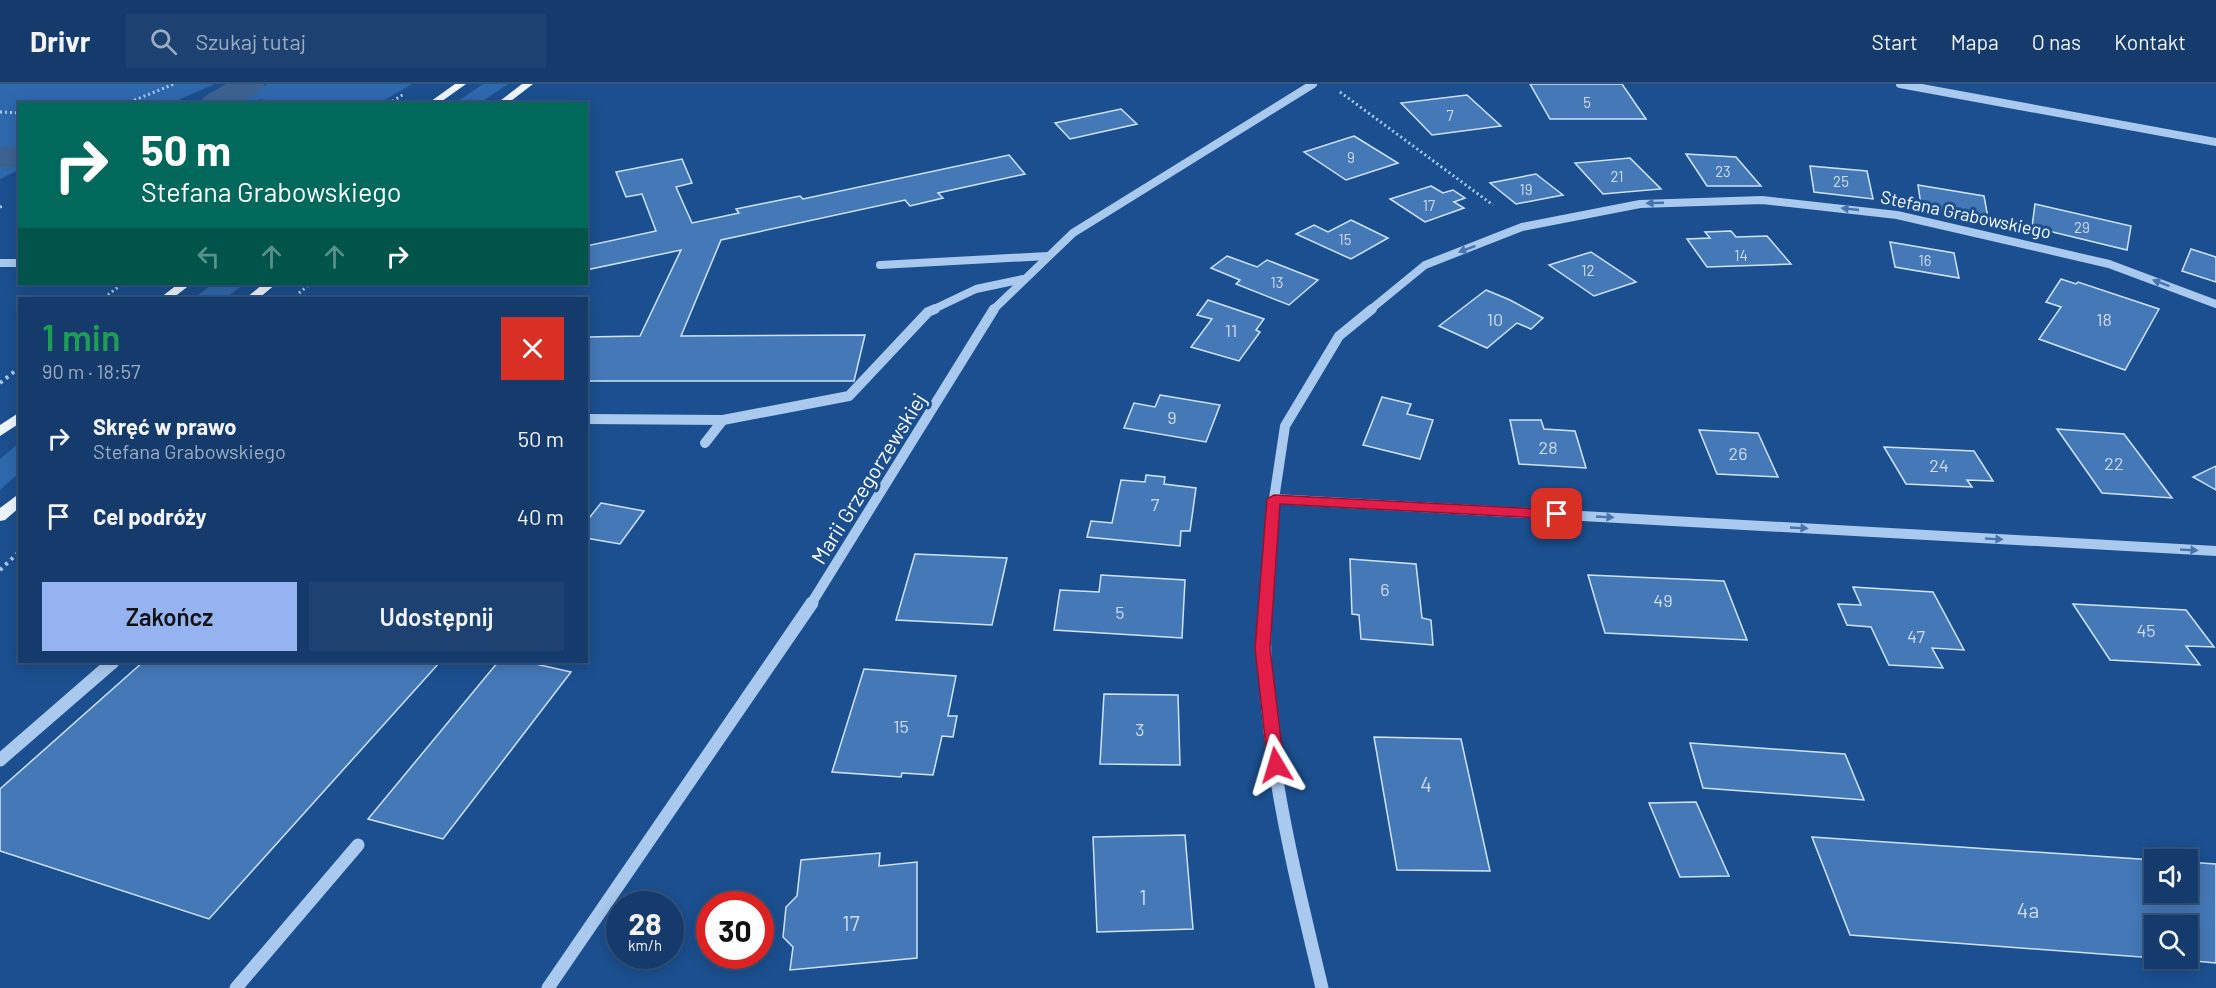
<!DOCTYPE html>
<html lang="pl">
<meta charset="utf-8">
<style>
body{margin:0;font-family:Barlow,sans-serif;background:#1d4271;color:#f1f3f6;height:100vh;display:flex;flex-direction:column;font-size:22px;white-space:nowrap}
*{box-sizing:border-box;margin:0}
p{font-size:20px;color:#9dadc1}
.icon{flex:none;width:33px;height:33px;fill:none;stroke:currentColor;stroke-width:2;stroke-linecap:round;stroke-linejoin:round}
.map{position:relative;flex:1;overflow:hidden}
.details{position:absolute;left:18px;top:213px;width:570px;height:366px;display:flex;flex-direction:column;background:#143b6b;border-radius:0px;box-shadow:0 3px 15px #0003,0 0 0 2px #33557e}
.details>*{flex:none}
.hud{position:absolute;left:18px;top:18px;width:570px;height:183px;border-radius:0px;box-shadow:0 3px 15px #0003,0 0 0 2px #33557e;background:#00695c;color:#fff;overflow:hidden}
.fabs{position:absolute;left:2144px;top:765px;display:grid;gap:12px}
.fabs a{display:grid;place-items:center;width:54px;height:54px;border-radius:0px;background:#143b6b;box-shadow:0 3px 15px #0003,0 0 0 2px #33557e;font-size:30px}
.speed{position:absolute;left:606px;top:807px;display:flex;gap:12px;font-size:30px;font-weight:700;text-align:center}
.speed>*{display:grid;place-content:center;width:78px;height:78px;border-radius:50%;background:#143b6b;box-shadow:0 3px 15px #0003,0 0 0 2px #33557e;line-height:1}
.speed small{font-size:15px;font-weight:400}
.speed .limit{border:9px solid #d22;background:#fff;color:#111}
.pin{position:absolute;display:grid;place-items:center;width:51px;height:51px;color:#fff;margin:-26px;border-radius:12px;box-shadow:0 3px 9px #0006}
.me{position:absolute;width:66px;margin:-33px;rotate:353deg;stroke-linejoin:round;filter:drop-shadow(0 0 4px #0008)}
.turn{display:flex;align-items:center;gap:21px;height:126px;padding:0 24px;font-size:27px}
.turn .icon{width:78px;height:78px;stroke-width:2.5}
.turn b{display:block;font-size:42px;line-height:51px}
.lanes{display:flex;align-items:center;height:57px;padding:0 24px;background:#0003;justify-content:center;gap:30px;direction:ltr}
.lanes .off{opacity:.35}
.round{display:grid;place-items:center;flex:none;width:63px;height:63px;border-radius:0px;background:#1d4271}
.head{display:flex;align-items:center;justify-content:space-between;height:102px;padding:0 24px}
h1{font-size:36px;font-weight:600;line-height:45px;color:#1e9e55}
.action{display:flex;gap:12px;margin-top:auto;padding:12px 24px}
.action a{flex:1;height:69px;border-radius:0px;background:#95b2f1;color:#111;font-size:24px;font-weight:600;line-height:69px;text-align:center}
.action a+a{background:#1d4271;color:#f1f3f6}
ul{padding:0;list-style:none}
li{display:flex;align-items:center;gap:18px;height:78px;padding:0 24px}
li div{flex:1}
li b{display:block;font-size:22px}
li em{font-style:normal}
header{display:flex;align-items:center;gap:36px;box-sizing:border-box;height:84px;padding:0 30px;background:#143b6b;border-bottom:2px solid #33557e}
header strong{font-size:28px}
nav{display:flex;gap:33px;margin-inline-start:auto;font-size:21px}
.search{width:420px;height:54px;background:#1d4271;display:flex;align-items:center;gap:15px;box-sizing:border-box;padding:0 21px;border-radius:0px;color:#9dadc1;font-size:22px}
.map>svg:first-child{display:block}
</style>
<header>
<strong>Drivr</strong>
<div class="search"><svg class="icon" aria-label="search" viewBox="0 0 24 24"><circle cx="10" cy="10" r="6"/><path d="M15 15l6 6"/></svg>Szukaj tutaj</div>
<nav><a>Start</a><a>Mapa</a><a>O nas</a><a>Kontakt</a></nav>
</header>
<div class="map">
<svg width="2216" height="904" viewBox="0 0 2216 904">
<rect width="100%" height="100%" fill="#1b4f8f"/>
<g fill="#2e69ad">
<path d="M0 0H215L171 19 20 20 19 86 0 95Z"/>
<path d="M268 0H412L380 19 287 20 260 15 252 19H233Z"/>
<path d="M483 0H508L480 19H455Z"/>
<path d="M213 200H244L226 214H194Z"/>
<path d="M19 359V389L0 406V375Z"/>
</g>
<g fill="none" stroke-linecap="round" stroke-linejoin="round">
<g fill="#3c6290" fill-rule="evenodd">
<path d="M226 0H265C249 23 224 20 199 20L204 13Z"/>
<rect x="0" y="63" width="20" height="20"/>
</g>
</g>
<g fill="#4478b7" stroke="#cfe3fa" stroke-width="1.5">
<path d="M1530 0H1622L1646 35H1550Z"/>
<path d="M1467 11 1501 42 1432 51 1401 19Z"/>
<path d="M1121 25 1137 40 1070 55 1055 39Z"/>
<path d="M1354 52 1398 79 1346 96 1304 68Z"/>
<path d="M1686 70 1736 73 1761 102H1707Z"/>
<path d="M1009 71 1025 90 938 109 943 114 910 122 905 116 721 156 681 252 865 251 854 297H586V253L640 252 681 166 586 186V162L656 147 642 110 626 113 616 88 682 75 692 99 676 103 692 139 739 129 736 125 800 112 803 115Z"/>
<path d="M1630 74 1661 105 1603 110 1575 79Z"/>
<path d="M1810 82 1867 87 1873 115 1814 108Z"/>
<path d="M1536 90 1563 111 1516 120 1490 99Z"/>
<path d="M1918 101 1984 112 1988 134 1921 121Z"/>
<path d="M1431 102 1443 109 1453 106 1465 114 1454 118 1464 124 1425 138 1390 115Z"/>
<path d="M2035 120 2131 142 2127 166 2032 143Z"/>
<path d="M1351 136 1388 154 1351 175 1296 150 1314 141 1328 148Z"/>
<path d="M1731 147 1736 153 1767 152 1791 180 1707 183 1687 155 1710 154 1705 148Z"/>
<path d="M1890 158 1954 169 1959 194 1895 183Z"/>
<path d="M2191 165 2216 173V198L2182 187Z"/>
<path d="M1591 168 1636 198 1594 212 1549 181Z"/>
<path d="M1227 172 1257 183 1267 176 1318 196 1289 221 1236 200 1240 196 1211 184Z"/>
<path d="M2061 195 2076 200 2078 198 2159 225 2125 286 2039 255 2061 223 2046 218Z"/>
<path d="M1486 206 1510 216 1543 234 1531 245 1517 239 1487 264 1439 242Z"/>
<path d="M1208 216 1264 235 1256 246 1260 248 1239 277 1191 263 1212 235 1197 231Z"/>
<path d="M1160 311 1220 321 1206 358 1124 344 1134 319 1155 323Z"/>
<path d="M1382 313 1411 320 1407 330 1433 336 1420 375 1363 361Z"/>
<path d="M1510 336H1541L1544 345 1575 347 1586 384 1519 380Z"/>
<path d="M2057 345 2124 350 2172 414 2102 409Z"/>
<path d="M1699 346 1758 349 1778 393 1717 390Z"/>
<path d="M1884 363 1974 367 1993 397 1967 396 1972 403 1906 400Z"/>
<path d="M2216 382V406L2193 393Z"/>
<path d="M1146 391 1165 393 1164 400 1196 404 1190 447H1181L1180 462 1087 453 1091 437 1112 439 1121 396 1145 398Z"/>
<path d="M601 419 644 427 620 460 586 454V438Z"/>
<path d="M915 470 1007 474 992 541 896 536Z"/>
<path d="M1350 475 1416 480 1422 534 1431 536 1433 561 1361 555 1359 531 1352 530Z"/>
<path d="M1101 491 1185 496 1182 554 1054 546 1060 506 1099 508Z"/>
<path d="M1588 491 1724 497 1747 556 1605 549Z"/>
<path d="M1853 503 1933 508 1964 566 1932 564 1943 584 1889 581 1871 543 1847 541 1838 520 1861 521Z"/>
<path d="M2073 520 2186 526 2214 563 2186 562 2200 581 2110 576Z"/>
<path d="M143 578H440L209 835 0 767V705Z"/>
<path d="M498 578H527L571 588 443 755 368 735Z"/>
<path d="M864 585 956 592 948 632H957L953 653 942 652 933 691 902 689 901 693 832 688Z"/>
<path d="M1104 610 1178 611 1180 681 1100 680Z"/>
<path d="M1374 653 1461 655 1490 787 1397 786Z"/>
<path d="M1690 659 1845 670 1864 716 1703 704Z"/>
<path d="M1696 718 1729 792 1680 793 1649 719Z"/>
<path d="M1185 751 1193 845 1097 848 1093 753Z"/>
<path d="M1812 753 2154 776V808H2187V778L2216 780V879L2162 874H2187V842H2154V874L1850 851Z"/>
<path d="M880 769 879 782 917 778V874L790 886 793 863 783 853 786 823 797 812 801 776Z"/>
</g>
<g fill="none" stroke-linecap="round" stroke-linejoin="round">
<g stroke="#a9c9ee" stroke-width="3" stroke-dasharray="2 3" stroke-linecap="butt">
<path d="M1340 8 1493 121"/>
<path d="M125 20 174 0"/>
<path d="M388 20 404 10"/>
<path d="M0 28 20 29"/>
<path d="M0 123 3 122"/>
<path d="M299 209 310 200"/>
<path d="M104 214 122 200"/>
</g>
<g stroke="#a9c9ee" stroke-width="4" stroke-dasharray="3 4.5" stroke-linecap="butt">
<path d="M0 299 20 283"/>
<path d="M0 486 20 467"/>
</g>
<g stroke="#a9c9ee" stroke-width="8">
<path d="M1900 0 2216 58"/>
<path d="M0 179H20"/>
<path d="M880 181 1048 172"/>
<path d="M932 226 976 205 1023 195"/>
<path d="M993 226 1073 149 1313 0"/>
<path d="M1370 226 1425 181 1522 143 1640 120 1762 116 1897 131 2109 180 2216 220"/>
</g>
<g stroke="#a9c9ee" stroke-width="10">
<path d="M586 335 723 336 849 312 928 228 935 225"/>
<path d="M705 359 723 336"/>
<path d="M1274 415 2216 467"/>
<path d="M811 520 994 225"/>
<path d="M1266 520 1274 415 1285 342 1339 252 1372 225"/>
</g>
<g stroke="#a9c9ee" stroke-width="13">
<path d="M1266 519C1257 646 1293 781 1322 904"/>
<path d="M0 676 113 578"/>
<path d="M236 904 358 761"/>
<path d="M548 904 812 519"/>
</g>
<g fill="#f0f6ff" fill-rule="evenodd">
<path d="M455 0H466L438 20H427Z"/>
<path d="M522 0H533L507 20H496Z"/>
<path d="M178 200H191L173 214H160Z"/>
<path d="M263 200H276L259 214H246Z"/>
<path d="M20 328V339L0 352V341Z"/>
<path d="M20 409V423L5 436 0 437V424Z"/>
</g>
</g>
<defs><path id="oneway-solid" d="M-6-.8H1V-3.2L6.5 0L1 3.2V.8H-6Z" transform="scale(1.5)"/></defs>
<g fill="#4674ac">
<use href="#oneway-solid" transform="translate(1655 119) rotate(178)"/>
<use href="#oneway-solid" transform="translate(1850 125) rotate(-174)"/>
<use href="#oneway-solid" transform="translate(1467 165) rotate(159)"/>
<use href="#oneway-solid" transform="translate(2161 199) rotate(-159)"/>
<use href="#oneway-solid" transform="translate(1605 433) rotate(3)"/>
<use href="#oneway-solid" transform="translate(1799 444) rotate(3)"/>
<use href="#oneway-solid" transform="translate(1994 455) rotate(3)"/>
<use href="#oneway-solid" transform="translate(2189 466) rotate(3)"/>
</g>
<path fill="#e11d48" stroke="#92132f" stroke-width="1.5" d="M1274 411 1557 426 1564 430 1557 435 1280 420 1270 564 1284 681 1282 686H1270L1268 681 1255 564 1267 415Z"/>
<g text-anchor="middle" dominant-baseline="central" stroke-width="6" stroke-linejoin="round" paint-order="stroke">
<g font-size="15" fill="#d0dded">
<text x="1587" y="18">5</text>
<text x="1450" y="31">7</text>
<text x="1351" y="73">9</text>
<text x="1723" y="87">23</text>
<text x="1617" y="92">21</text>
<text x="1841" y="97">25</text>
<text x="1526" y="105">19</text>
<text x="1429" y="121">17</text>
<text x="2082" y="143">29</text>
<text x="1345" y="155">15</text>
<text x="1741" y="171">14</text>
<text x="1925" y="176">16</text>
<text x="1588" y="186">12</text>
<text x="1277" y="198">13</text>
</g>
<g font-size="18" fill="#fff" stroke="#1b4f8f">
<text transform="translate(1966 130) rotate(12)">Stefana Grabowskiego</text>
</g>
<g font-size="18" fill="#d0dded">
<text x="1495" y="235">10</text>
<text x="2104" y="235">18</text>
<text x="1231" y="246">11</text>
<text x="1172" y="333">9</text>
<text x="1548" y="363">28</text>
<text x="1738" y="369">26</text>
<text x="2114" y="379">22</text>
<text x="1939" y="381">24</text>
<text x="1155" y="420">7</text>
<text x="1385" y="505">6</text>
<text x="1663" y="516">49</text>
<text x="1120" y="528">5</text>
<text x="2146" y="546">45</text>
<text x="1916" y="552">47</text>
<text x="901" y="642">15</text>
<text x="1140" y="645">3</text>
</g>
<g font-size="21" fill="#fff" stroke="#1b4f8f">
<text transform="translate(868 394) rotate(-58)">Marii Grzegorzewskiej</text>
</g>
<g font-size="21" fill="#d0dded">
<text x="1426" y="699">4</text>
<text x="1143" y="812">1</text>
<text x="2028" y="825">4a</text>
<text x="851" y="838">17</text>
</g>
</g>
</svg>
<div class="fabs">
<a><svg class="icon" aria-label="sound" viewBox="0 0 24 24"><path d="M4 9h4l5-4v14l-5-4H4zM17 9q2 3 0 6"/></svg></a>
<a><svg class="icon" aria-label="search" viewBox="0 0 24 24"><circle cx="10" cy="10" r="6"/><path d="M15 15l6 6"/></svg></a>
</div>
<div class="speed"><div>28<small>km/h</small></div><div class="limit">30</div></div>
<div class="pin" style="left:1557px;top:430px;background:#d93025"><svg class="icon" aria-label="arrive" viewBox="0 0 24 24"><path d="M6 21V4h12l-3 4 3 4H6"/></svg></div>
<svg class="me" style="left:1276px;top:681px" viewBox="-20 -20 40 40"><path d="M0-17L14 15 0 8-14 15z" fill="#e11d48" stroke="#fff" stroke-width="4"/></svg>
<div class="hud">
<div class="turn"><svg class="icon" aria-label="right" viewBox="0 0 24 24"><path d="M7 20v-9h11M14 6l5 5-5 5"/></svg><div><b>50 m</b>Stefana Grabowskiego</div></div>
<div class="lanes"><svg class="icon off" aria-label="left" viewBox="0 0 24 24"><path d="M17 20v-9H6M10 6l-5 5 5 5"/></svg><svg class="icon off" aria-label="ahead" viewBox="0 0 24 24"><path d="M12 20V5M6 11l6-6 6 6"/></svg><svg class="icon off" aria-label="ahead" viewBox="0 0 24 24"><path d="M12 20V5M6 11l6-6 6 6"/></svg><svg class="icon" aria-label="right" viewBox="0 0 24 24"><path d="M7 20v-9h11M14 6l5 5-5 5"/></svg></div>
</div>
<section class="details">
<div class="head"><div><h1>1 min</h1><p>90 m · 18:57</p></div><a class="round" style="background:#d93025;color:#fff"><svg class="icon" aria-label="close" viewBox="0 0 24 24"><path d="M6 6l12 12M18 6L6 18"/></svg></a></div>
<ul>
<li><svg class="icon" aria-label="right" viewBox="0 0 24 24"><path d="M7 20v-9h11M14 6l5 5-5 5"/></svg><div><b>Skręć w prawo</b><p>Stefana Grabowskiego</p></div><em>50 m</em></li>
<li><svg class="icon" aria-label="arrive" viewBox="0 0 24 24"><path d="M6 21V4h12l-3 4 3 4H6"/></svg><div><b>Cel podróży</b></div><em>40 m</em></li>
</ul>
<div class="action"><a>Zakończ</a><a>Udostępnij</a></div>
</section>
</div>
